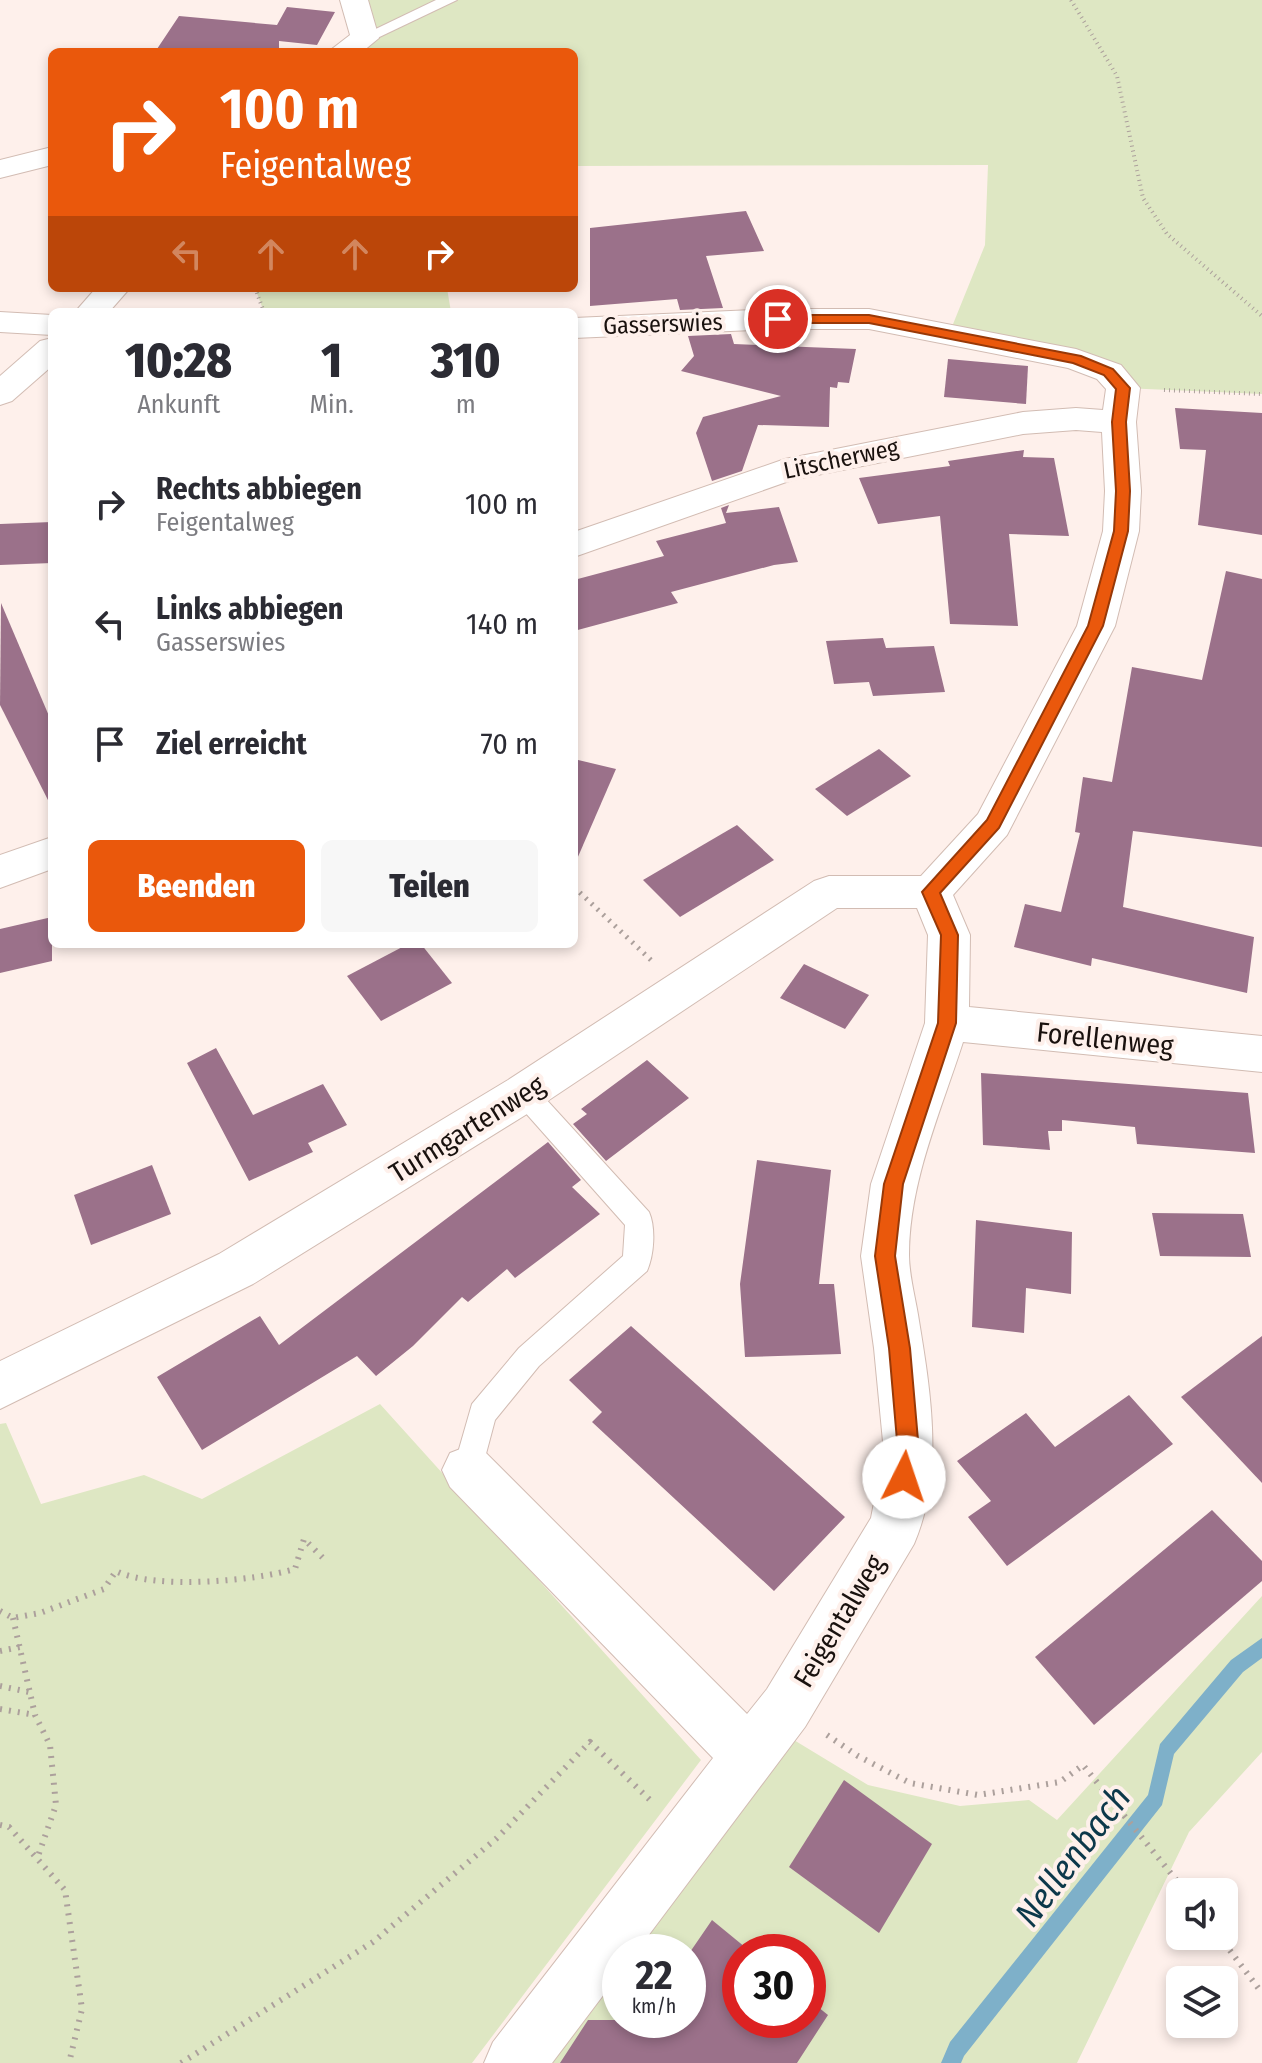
<!DOCTYPE html>
<html lang="de">
<style>
body{margin:0;font-family:"Fira Sans Condensed",sans-serif;background:#f7f7f7;color:#2b2b33;height:100vh;display:flex;flex-direction:column;font-size:30px;white-space:nowrap}
*{box-sizing:border-box;margin:0}
p{font-size:26px;color:#7c7c81}
.icon{flex:none;width:44px;height:44px;fill:none;stroke:currentColor;stroke-width:2;stroke-linecap:round;stroke-linejoin:round}
.map{position:relative;flex:1;overflow:hidden}
.sheet{position:absolute;left:48px;top:308px;width:530px;height:640px;display:flex;flex-direction:column;background:#fff;border-radius:12px;box-shadow:0 4px 12px #0003}
.sheet>*{flex:none}
.banner{position:absolute;left:48px;top:48px;width:530px;height:244px;border-radius:12px;box-shadow:0 4px 12px #0003;background:#ea580c;color:#fff;overflow:hidden}
.buttons{position:absolute;left:1166px;top:1878px;display:grid;gap:16px}
.buttons a{display:grid;place-items:center;width:72px;height:72px;border-radius:12px;background:#fff;box-shadow:0 4px 12px #0003;font-size:40px}
.speed{position:absolute;left:602px;top:1934px;display:flex;gap:16px;font-size:40px;font-weight:700;text-align:center}
.speed>*{display:grid;place-content:center;width:104px;height:104px;border-radius:50%;background:#fff;box-shadow:0 4px 12px #0003;line-height:1}
.speed small{font-size:20px;font-weight:400}
.speed .limit{border:12px solid #d22;background:#fff;color:#111}
.pin{position:absolute;display:grid;place-items:center;width:68px;height:68px;color:#fff;margin:-34px;border:4px solid #fff;border-radius:50%;box-shadow:0 2px 8px #0007}
.me{position:absolute;width:88px;margin:-44px;rotate:4deg;stroke-linejoin:round;filter:drop-shadow(0 0 6px #0008)}
.turn{display:flex;align-items:center;gap:28px;height:168px;padding:0 40px;font-size:36px}
.turn .icon{width:104px;height:104px;stroke-width:2.5}
.turn b{display:block;font-size:56px;line-height:68px}
.lanes{display:flex;align-items:center;height:76px;padding:0 40px;background:#0003;justify-content:center;gap:40px;direction:ltr}
.lanes .off{opacity:.35}
.eta{display:flex;justify-content:space-evenly;align-items:center;height:136px;text-align:center}
.eta b{font-size:48px;font-weight:800;line-height:56px}
.button{display:flex;gap:16px;margin-top:auto;padding:16px 40px}
.button a{flex:1;height:92px;border-radius:12px;background:#ea580c;color:#fff;font-size:32px;font-weight:800;line-height:92px;text-align:center}
.button a+a{background:#f7f7f7;color:#2b2b33}
ul{padding:0;list-style:none}
li{display:flex;align-items:center;gap:24px;height:120px;padding:0 40px}
li div{flex:1}
li b{display:block;font-size:30px}
li em{font-style:normal}
.map>svg:first-child{display:block}
</style>
<div class="map">
<svg width="1262" height="2063" viewBox="0 0 1262 2063">
<rect width="100%" height="100%" fill="#fef0eb"/>
<g fill="#dee7c3" fill-rule="evenodd">
<path d="M364 0H1262V394L1123 388 1109 372 949 334 985 245 988 165 574 166V52H342L365 38Z"/>
<path d="M255 288H447L451 312H264Z"/>
<path d="M380 1404 701 1760 472 2063H0V1424L6 1423 41 1504 144 1475 202 1499Z"/>
<path d="M1262 1596V1752L1189 1832 1077 2063H550L620 1965V2020H688V1952H629L784 1734 868 1785 960 1806 1029 1800 1057 1820ZM740 1952H808V2020H740Z"/>
</g>
<g fill="none" stroke-linecap="round" stroke-linejoin="round">
<path fill="#7eb0c9" fill-rule="evenodd" d="M1262 1638V1658L1243 1672 1174 1754 1162 1805 964 2056 961 2063H941L950 2042 1148 1795 1160 1744 1231 1660Z"/>
</g>
<g fill="#9b718a">
<path d="M287 7 335 12 317 45 279 41V52H155L179 16 277 25Z"/>
<path d="M746 211 764 251 706 256 723 308 680 310 677 299 590 306V228Z"/>
<path d="M731 334 734 344 856 349 849 383 838 382 837 388 830 387 829 427 758 425 742 471 712 481 696 433 703 417 781 396 681 371 694 356 688 336Z"/>
<path d="M948 359 1028 366 1026 404 944 397Z"/>
<path d="M1175 408 1262 413V535L1198 525 1206 450 1180 449Z"/>
<path d="M1024 450 1023 457 1054 458 1069 536 1009 534 1018 626 950 624 940 516 878 524 859 478 950 466 948 461Z"/>
<path d="M729 505 726 513 779 507 798 562 774 565 671 592 678 603 574 631V580L664 556 656 541 726 523 721 508Z"/>
<path d="M52 522V563L0 565V524Z"/>
<path d="M1226 571 1262 579V847L1133 831 1123 907 1254 937 1247 993 1092 958 1091 966 1014 947 1025 904 1061 912 1080 833 1075 832 1083 777 1112 782 1132 667 1202 680Z"/>
<path d="M1 603 52 723V808L0 705Z"/>
<path d="M883 638 886 648 934 646 945 692 873 696 869 682 834 684 826 641Z"/>
<path d="M879 749 911 776 847 816 815 789Z"/>
<path d="M574 759 616 769 574 866Z"/>
<path d="M737 825 774 860 680 917 643 880Z"/>
<path d="M52 917V961L0 973V929Z"/>
<path d="M408 944H421L452 983 381 1021 347 976Z"/>
<path d="M804 964 869 995 845 1029 780 998Z"/>
<path d="M216 1048 253 1115 323 1084 347 1125 308 1143 313 1152 249 1181 187 1063Z"/>
<path d="M647 1060 689 1098 606 1161 573 1124 587 1114 581 1109Z"/>
<path d="M981 1073 1248 1093 1255 1153 1137 1144 1135 1127 1062 1120V1131H1048L1050 1150 983 1145Z"/>
<path d="M548 1142 581 1180 572 1187 600 1214 515 1278 507 1269 468 1302 462 1297 413 1346 376 1376 357 1356 202 1450 157 1377 260 1316 279 1345Z"/>
<path d="M757 1160 831 1170 819 1284H834L841 1354 745 1357 740 1284Z"/>
<path d="M152 1165 171 1214 91 1245 74 1195Z"/>
<path d="M1152 1213 1243 1214 1251 1257 1160 1256Z"/>
<path d="M976 1220 1072 1232 1071 1294 1026 1288 1024 1333 972 1327Z"/>
<path d="M631 1326 845 1517 774 1591 592 1422 602 1412 569 1380Z"/>
<path d="M1262 1336V1483L1181 1397Z"/>
<path d="M1129 1395 1173 1444 1007 1566 968 1517 991 1501 957 1461 1026 1413 1055 1447Z"/>
<path d="M1212 1510 1262 1561V1581L1094 1725 1035 1657Z"/>
<path d="M844 1780 932 1844 879 1933 789 1867Z"/>
<path d="M712 1920 751 1952H740V2020H808V1999L828 2015 797 2063H560L588 2020H688V1955Z"/>
</g>
<g fill="none" stroke-linecap="round" stroke-linejoin="round">
<g stroke="#d2bcb3" stroke-width="2">
<g id="service">
<path d="M436 0H457L371 41H359L357 38Z"/>
<path d="M524 1082 533 1085 649 1212C656 1228 654 1255 647 1271L539 1366 495 1420 479 1480 468 1484 457 1480 453 1470 472 1404 519 1348 623 1256 625 1225 515 1101 511 1093 515 1085Z"/>
</g>
</g>
<g stroke="#d2bcb3" stroke-width="2">
<g id="minor">
<path d="M340 0H368L379 38 362 52H328L350 35Z"/>
<path d="M52 147V165L0 178V160Z"/>
<path d="M96 288H130L109 312H75Z"/>
<path d="M778 309H869L1076 349 1121 365 1140 388 1136 422 1141 491 1139 531 1115 626 1007 835 953 895 970 935 969 1007 1262 1036V1072L963 1042C941 1111 909 1182 909 1255 909 1276 916 1300 919 1321 931 1394 944 1474 914 1544L805 1727 636 1952H620V1973L552 2063H484L493 2042 713 1758 450 1487 442 1470 450 1453 468 1446 486 1453 747 1714 767 1689 871 1518 884 1452 874 1348 861 1256 871 1184 925 1023 928 935 917 908H837L540 1106 253 1284 0 1409V1361L219 1254 508 1080 814 881 829 876H921L978 814 1077 626 1103 531 1105 491 1102 432 1076 430 1023 434 792 480 574 557V532L785 459 1023 412 1076 408 1103 410 1106 389 1097 379 1068 368 869 329H778L574 338V318Z"/>
<path d="M0 312 52 315V335L0 332Z"/>
<path d="M52 338V366L12 401 0 405V376L40 341Z"/>
<path d="M52 837V869L0 888V855Z"/>
</g>
</g>
<g stroke="#aca09c" stroke-width="4" stroke-dasharray="1 4" stroke-linecap="butt">
<path d="M1071 0 1117 76 1143 198 1167 234 1262 316"/>
<path d="M255 288 264 312"/>
<path d="M1164 390 1262 394"/>
</g>
<path stroke="#aca09c" stroke-width="5" stroke-dasharray="2 6" stroke-linecap="butt" d="M574 887 652 961"/>
<g stroke="#aca09c" stroke-width="6" stroke-dasharray="2 7" stroke-linecap="butt">
<path d="M0 1611 13 1618 40 1613 104 1589 116 1571C154 1590 254 1581 295 1569L304 1539 323 1558"/>
<path d="M13 1618 35 1715 50 1745 56 1805 37 1859"/>
<path d="M0 1651 20 1647"/>
<path d="M0 1686 29 1692"/>
<path d="M0 1709 35 1715"/>
<path d="M827 1735 858 1756 910 1783 978 1795 1060 1782 1083 1765 1186 1892"/>
<path d="M0 1825 9 1827 65 1890 82 2009 69 2063"/>
<path d="M1219 1936 1262 1993"/>
<path d="M181 2063 373 1942 497 1838 590 1742 650 1800"/>
</g>
<use href="#service" fill="#fff" fill-rule="evenodd"/>
<use href="#minor" fill="#fff" fill-rule="evenodd"/>
</g>
<path fill="#ea580c" stroke="#983908" stroke-width="2" d="M869 315 1081 356 1113 369 1130 388 1126 422 1130 491 1128 531 1103 626 999 828 940 893 958 935 956 1023 903 1184 895 1256 910 1348 919 1452 912 1484 904 1487 897 1484 894 1477 898 1452 889 1348 875 1256 884 1184 938 1023 941 935 922 892 987 820 1088 626 1114 531 1116 491 1112 422 1116 389 1104 375 1073 363 869 323H778L771 319 778 315Z"/>
<g text-anchor="middle" dominant-baseline="central" stroke-width="8" stroke-linejoin="round" paint-order="stroke">
<g font-size="24" fill="#19110e" stroke="#fef0eb">
<text transform="translate(663 324) rotate(-2)">Gasserswies</text>
<text transform="translate(841 459) rotate(-12)">Litscherweg</text>
</g>
<g font-size="28" fill="#19110e" stroke="#fef0eb">
<text transform="translate(1105 1039) rotate(6)">Forellenweg</text>
<text transform="translate(467 1129) rotate(-32)">Turmgartenweg</text>
<text transform="translate(839 1621) rotate(-59)">Feigentalweg</text>
</g>
<g font-size="36" font-style="italic" fill="#0c384a" stroke="#fef0eb">
<text transform="translate(1073 1856) rotate(-53)">Nellenbach</text>
</g>
</g>
</svg>
<div class="buttons">
<a><svg class="icon" aria-label="sound" viewBox="0 0 24 24"><path d="M4 9h4l5-4v14l-5-4H4zM17 9q2 3 0 6"/></svg></a>
<a><svg class="icon" aria-label="layers" viewBox="0 0 24 24"><path d="M12 4l9 5-9 5-9-5zM3 14l9 5 9-5"/></svg></a>
</div>
<div class="speed"><div>22<small>km/h</small></div><div class="limit">30</div></div>
<div class="pin" style="left:778px;top:319px;background:#d93025"><svg class="icon" aria-label="arrive" viewBox="0 0 24 24"><path d="M6 21V4h12l-3 4 3 4H6"/></svg></div>
<svg class="me" style="left:904px;top:1477px" viewBox="-20 -20 40 40"><circle r="19" fill="#fff"/><path d="M0-13L10 11 0 6-10 11z" fill="#ea580c"/></svg>
<div class="banner">
<div class="turn"><svg class="icon" aria-label="right" viewBox="0 0 24 24"><path d="M7 20v-9h11M14 6l5 5-5 5"/></svg><div><b>100 m</b>Feigentalweg</div></div>
<div class="lanes"><svg class="icon off" aria-label="left" viewBox="0 0 24 24"><path d="M17 20v-9H6M10 6l-5 5 5 5"/></svg><svg class="icon off" aria-label="ahead" viewBox="0 0 24 24"><path d="M12 20V5M6 11l6-6 6 6"/></svg><svg class="icon off" aria-label="ahead" viewBox="0 0 24 24"><path d="M12 20V5M6 11l6-6 6 6"/></svg><svg class="icon" aria-label="right" viewBox="0 0 24 24"><path d="M7 20v-9h11M14 6l5 5-5 5"/></svg></div>
</div>
<section class="sheet">
<div class="eta">
<div><b>10:28</b><p>Ankunft</p></div>
<div><b>1</b><p>Min.</p></div>
<div><b>310</b><p>m</p></div>
</div>
<ul>
<li><svg class="icon" aria-label="right" viewBox="0 0 24 24"><path d="M7 20v-9h11M14 6l5 5-5 5"/></svg><div><b>Rechts abbiegen</b><p>Feigentalweg</p></div><em>100 m</em></li>
<li><svg class="icon" aria-label="left" viewBox="0 0 24 24"><path d="M17 20v-9H6M10 6l-5 5 5 5"/></svg><div><b>Links abbiegen</b><p>Gasserswies</p></div><em>140 m</em></li>
<li><svg class="icon" aria-label="arrive" viewBox="0 0 24 24"><path d="M6 21V4h12l-3 4 3 4H6"/></svg><div><b>Ziel erreicht</b></div><em>70 m</em></li>
</ul>
<div class="button"><a>Beenden</a><a>Teilen</a></div>
</section>
</div>
